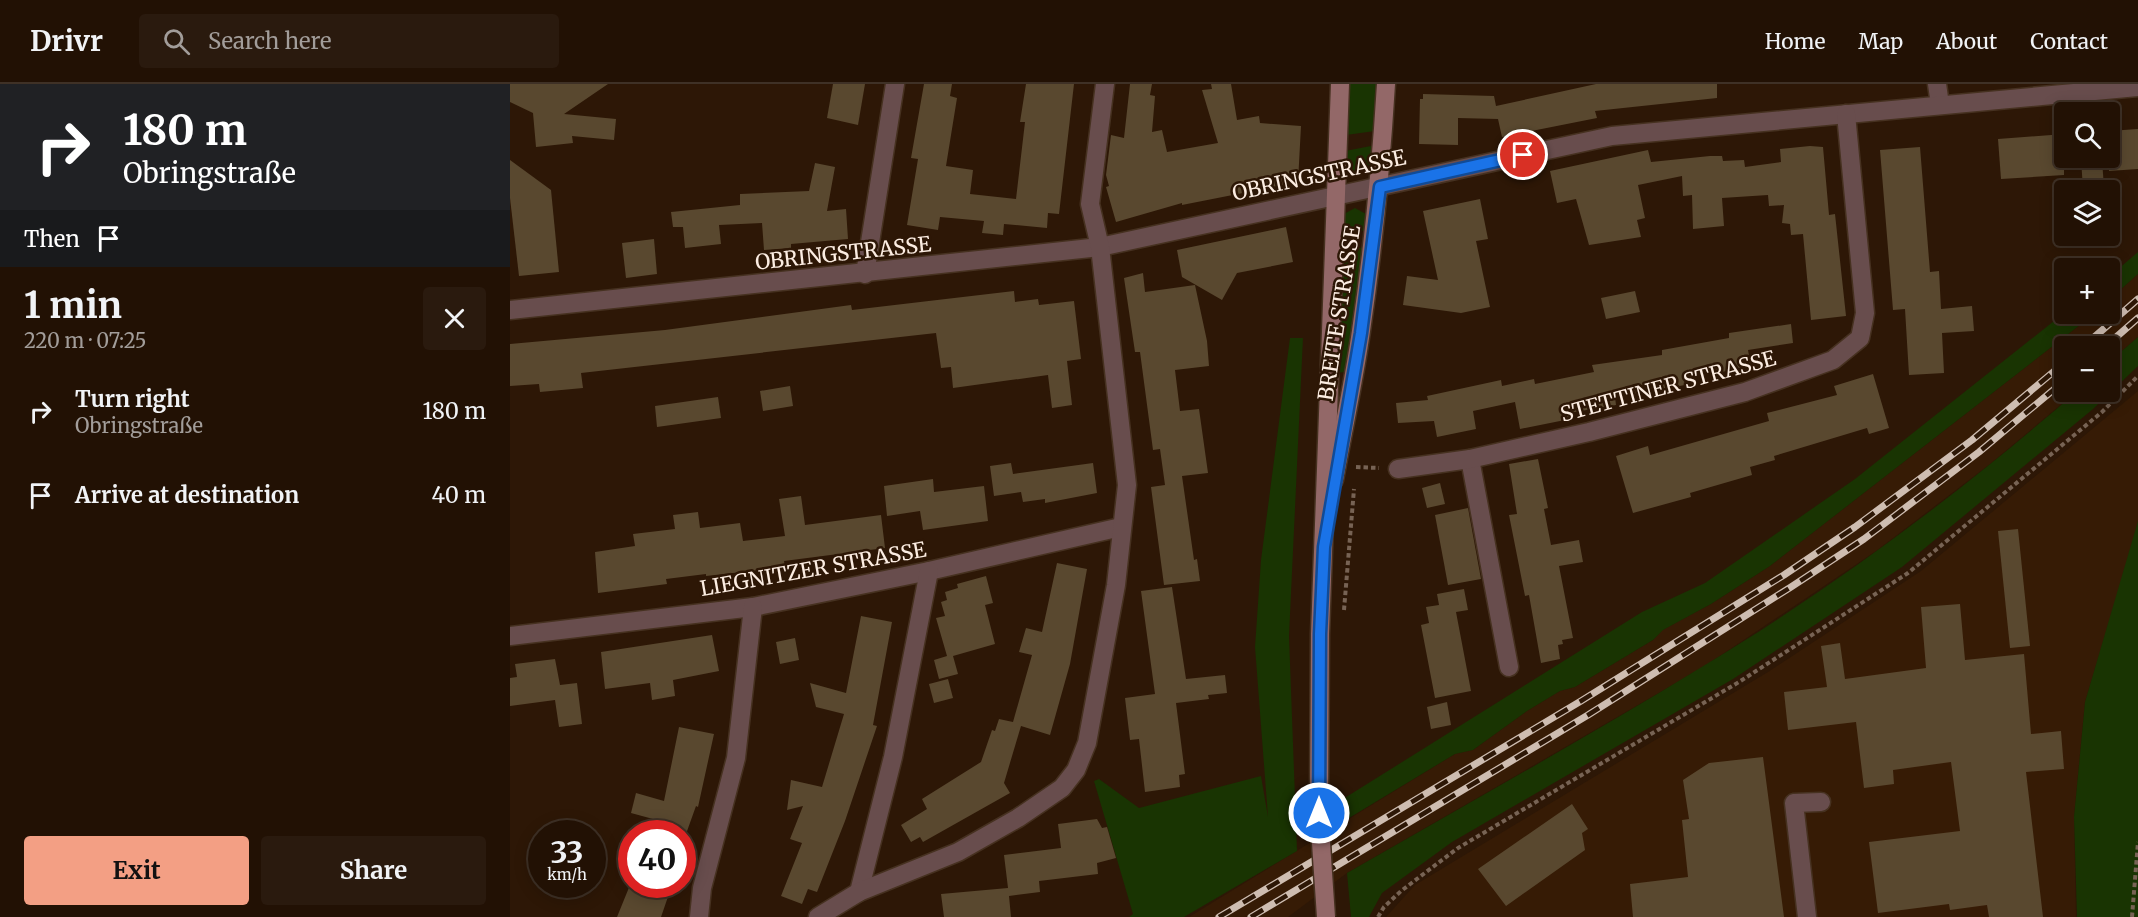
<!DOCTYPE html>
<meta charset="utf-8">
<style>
body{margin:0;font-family:Merriweather,serif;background:#2a1a0e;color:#f1f3f6;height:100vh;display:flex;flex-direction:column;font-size:22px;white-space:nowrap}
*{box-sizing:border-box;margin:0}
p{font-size:20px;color:#a29d9a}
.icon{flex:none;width:33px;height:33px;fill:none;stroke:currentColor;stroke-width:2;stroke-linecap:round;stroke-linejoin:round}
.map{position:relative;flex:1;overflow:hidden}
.sheet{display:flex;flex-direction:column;background:#221104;width:510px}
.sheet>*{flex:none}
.banner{background:#202124;color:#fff;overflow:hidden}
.buttons{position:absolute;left:1544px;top:18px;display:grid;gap:12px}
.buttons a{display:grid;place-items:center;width:66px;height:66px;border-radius:6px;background:#221104;box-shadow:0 3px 15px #0003,0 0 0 2px #3f3126;font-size:30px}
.speed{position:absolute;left:18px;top:736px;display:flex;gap:12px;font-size:30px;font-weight:700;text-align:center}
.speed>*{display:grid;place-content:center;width:78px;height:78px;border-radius:50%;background:#221104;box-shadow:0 3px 15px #0003,0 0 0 2px #3f3126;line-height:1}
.speed small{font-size:15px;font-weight:400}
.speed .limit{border:9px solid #d22;background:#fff;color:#111}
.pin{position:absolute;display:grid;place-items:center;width:51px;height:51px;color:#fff;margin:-26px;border:3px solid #fff;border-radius:50%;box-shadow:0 2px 6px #0007}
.me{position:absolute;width:66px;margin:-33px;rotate:0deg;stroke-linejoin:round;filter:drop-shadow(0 0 4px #0008)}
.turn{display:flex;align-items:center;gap:21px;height:126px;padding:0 24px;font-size:27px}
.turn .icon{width:78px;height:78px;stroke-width:2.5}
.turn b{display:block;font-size:42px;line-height:51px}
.then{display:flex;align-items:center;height:57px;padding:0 24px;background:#0003;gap:12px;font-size:22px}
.round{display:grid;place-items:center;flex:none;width:63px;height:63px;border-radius:6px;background:#2a1a0e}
.head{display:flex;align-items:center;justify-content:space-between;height:102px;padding:0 24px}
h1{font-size:36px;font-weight:700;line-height:45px}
.button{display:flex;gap:12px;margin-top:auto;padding:12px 24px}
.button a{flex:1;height:69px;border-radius:6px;background:#f39f84;color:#111;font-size:24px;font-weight:700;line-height:69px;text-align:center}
.button a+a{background:#2a1a0e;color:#f1f3f6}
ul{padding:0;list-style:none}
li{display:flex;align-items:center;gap:18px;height:84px;padding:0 24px}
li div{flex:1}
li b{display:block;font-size:22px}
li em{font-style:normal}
header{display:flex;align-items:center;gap:36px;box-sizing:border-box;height:84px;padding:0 30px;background:#221104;border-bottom:2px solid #3f3126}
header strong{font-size:28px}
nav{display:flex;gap:33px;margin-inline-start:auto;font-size:21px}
.search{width:420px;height:54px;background:#2a1a0e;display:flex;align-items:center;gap:15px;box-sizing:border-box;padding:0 21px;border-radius:6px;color:#a29d9a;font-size:22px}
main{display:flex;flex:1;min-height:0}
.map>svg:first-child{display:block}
</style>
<header>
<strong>Drivr</strong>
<div class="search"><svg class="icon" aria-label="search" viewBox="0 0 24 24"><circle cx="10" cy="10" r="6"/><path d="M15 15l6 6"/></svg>Search here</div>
<nav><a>Home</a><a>Map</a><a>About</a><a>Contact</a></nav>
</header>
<main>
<section class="sheet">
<div class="banner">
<div class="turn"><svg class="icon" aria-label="right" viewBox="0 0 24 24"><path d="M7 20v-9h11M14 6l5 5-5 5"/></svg><div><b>180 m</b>Obringstraße</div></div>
<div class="then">Then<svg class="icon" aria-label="arrive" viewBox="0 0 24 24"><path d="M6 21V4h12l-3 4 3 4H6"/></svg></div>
</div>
<div class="head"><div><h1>1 min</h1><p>220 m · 07:25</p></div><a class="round"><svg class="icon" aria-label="close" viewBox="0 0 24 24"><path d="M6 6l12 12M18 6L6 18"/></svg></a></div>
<ul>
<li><svg class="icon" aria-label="right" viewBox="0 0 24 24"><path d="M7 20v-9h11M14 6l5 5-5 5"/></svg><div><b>Turn right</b><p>Obringstraße</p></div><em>180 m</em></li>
<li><svg class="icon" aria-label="arrive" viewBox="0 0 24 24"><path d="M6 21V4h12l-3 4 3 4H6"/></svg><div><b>Arrive at destination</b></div><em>40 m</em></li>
</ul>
<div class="button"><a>Exit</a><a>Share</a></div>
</section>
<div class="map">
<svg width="1628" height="833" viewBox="0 0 1628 833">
<rect width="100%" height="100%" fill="#2d1706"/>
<g fill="#361b05">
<path d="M1628 190V253L1599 278V262H1554V308H1566L1480 380 1366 467 1192 584 837 789 778 833H679L945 670 963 666 1017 627 1050 607 1065 603 1143 556 1152 546 1201 520 1260 482 1584 230H1599V216Z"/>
<path d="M1628 307V443L1575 618 1564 733 1566 833H876L905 801 1258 588 1411 487Z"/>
</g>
<g fill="#193402">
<path d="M838 0H868L865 47 836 51Z"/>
<path d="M866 61 862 83 851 89 844 88 834 79 835 67Z"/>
<path d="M845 124 856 130 858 146 831 151 832 131Z"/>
<path d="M856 163 836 288 823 289 830 166Z"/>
<path d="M1628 168V190L1599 216V193Z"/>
<path d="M1554 229 1584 230 1260 482 1201 520 1153 546 1143 556 1065 603 1050 607 1017 627 963 666 945 670 834 737 833 715 1132 528 1195 499 1345 395Z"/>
<path d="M1628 253V282L1583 325 1392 483 1223 595 942 758 872 809 859 833H841L837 789C955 721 1074 655 1190 584 1323 504 1449 410 1566 308H1599V278Z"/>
<path d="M780 254H793L779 552 787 767 674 833H619L623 830 584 697 589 695 629 724 751 692 758 733 745 563 751 476Z"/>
<path d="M1628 437V833H1567L1564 733 1575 618Z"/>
</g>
<g fill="#59482f">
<path d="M0 0H98L54 30 106 35 104 56 62 52 63 59 26 63 23 29 0 18Z"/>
<path d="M323 0H355L348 41 317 34Z"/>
<path d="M414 0H442L440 12 447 14 436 82 463 86 460 110 506 115 515 38H510L516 0H564L549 130 538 129 537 144 494 140 493 151 472 149 474 137 430 133 428 146 397 141 408 75 401 74Z"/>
<path d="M620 0H642L640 11 645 12 642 48 652 46 657 68 708 59 692 6 702 5 701 0H721L727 36 749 32 750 39 791 42 788 98 672 121V119L606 138 596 103 599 102 596 91 601 51 614 54Z"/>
<path d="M1086 0H1207V14L1085 27 1087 34 992 53 988 35 948 34V61L909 60 910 15H913V10L984 12 986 22Z"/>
<path d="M1628 45V85L1599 87V47Z"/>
<path d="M1554 50V91L1491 95 1488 55Z"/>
<path d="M1300 62 1313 63 1319 131 1325 130 1336 232 1301 236 1293 150 1281 151 1280 140 1272 139 1274 121 1259 122 1258 111 1212 114 1214 142 1183 145 1182 111 1173 112 1172 92 1128 101 1135 134 1127 136 1131 153 1079 161 1066 115 1047 119 1040 87 1138 66 1141 78 1200 72H1212L1213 77 1234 76 1235 83 1271 78 1270 65Z"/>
<path d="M1410 63 1420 188 1429 187 1431 225 1462 222 1464 247 1432 249 1434 289 1399 291 1395 225 1383 226 1370 66Z"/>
<path d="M1571 74H1592L1594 105 1573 106Z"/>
<path d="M0 76 41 106 49 188 9 192 0 114Z"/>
<path d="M305 79 325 83 317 127 336 125 338 155 281 160V164L254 166 252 139 209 141 211 160 175 164 173 143H163L161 128 230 121V110L299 107Z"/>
<path d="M970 115 978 155 966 157 980 223 951 229 893 221 897 192 928 196 913 127Z"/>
<path d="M776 143 783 178 727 189 712 216 672 193 667 166Z"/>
<path d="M144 155 147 190 116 194 112 159Z"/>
<path d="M633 189 635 208 685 201 697 257 699 282 665 286 670 327 689 325 698 389 672 392 684 476 687 475 690 497 654 501 641 403 655 401 650 365 643 366 630 268H625L614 194Z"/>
<path d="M504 207 505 218 528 215 529 221 564 217 571 275 557 277 562 321 542 324 538 291 443 304 441 283 431 284 426 249 71 289 73 304 30 308 29 300 0 302V260L155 246 341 221 342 226Z"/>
<path d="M1125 207 1130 228 1096 235 1091 214Z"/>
<path d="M1281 240 1283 259 1238 266 1241 283 1174 294 1175 301 1105 313 1106 321 1059 329 1060 335 1010 345 1005 318 963 327 966 345 927 353 924 337 888 339 886 319 918 316 917 312 991 296 992 302 1024 295 1025 300 1084 288 1082 281 1152 271V266L1219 254V249Z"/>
<path d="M1363 290 1379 344 1359 350 1357 344 1264 372 1265 376 1240 383 1242 391 1180 409 1181 413 1123 429 1106 372 1138 362 1140 371 1259 337 1257 329 1327 311 1324 302Z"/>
<path d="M280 302 283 322 253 327 250 307Z"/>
<path d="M208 313 211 334 147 343 145 322Z"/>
<path d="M1028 375 1038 424 1034 425 1041 461 1069 456 1073 478 1049 482 1063 554 1052 556 1053 560 1048 561 1050 575 1031 579 1019 511 1015 512 999 431 1007 430 999 380Z"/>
<path d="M501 379 503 390 583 379 587 409 535 419V415L513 418 511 408 484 412 480 382Z"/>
<path d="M423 395 424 408 474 402 478 437 413 446 410 427 377 432 374 402Z"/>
<path d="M930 399 935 420 917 424 912 404Z"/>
<path d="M291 412 295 441 371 431 375 464 274 477 275 483 196 492V490L156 495 157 500 88 509 85 468 125 462 123 450 165 445 163 431 188 428 190 444 230 439 233 457 275 452 269 415Z"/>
<path d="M958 424 971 495 938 501 925 431Z"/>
<path d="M1508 445 1520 562 1500 564 1488 447Z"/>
<path d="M547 479 577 485 560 580 540 651 511 642 494 699 500 709 413 758 410 753 401 758 391 741 417 725 412 715 471 678 482 646 485 647 489 635 503 638 522 571 509 568 516 544 532 548Z"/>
<path d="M476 492 483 519 475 521 485 560 443 572 448 590 429 595 424 576 437 572 426 534 435 532 431 518 437 516 435 508 448 504 447 500Z"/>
<path d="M662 503 676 595 715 591 717 609 698 611 699 615 666 619 675 690 669 691 670 703 635 708 629 655 620 656 615 614 645 610 631 507Z"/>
<path d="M954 505 958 526 946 528 961 607 925 614 911 541 919 539 916 523 929 521 927 510Z"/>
<path d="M1450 520 1455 576 1514 570 1521 650 1551 647 1554 685 1516 688 1533 833H1479L1477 821 1440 826 1439 820 1368 829 1359 758 1450 747 1441 678 1383 686 1384 700 1354 704 1346 638 1278 646 1274 608 1317 603 1311 562 1330 559 1335 595 1416 584 1411 523Z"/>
<path d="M351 532 382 538 363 641 367 642 335 737 307 808 298 805 292 820 271 812 292 759 280 755 293 722 277 726 281 696 312 703 334 630 306 623 300 599 336 609Z"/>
<path d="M202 551 209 587 163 596 165 612 142 616 140 599 95 605 91 568Z"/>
<path d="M285 554 289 576 270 580 266 558Z"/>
<path d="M45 575 50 601 67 599 72 640 49 643 45 616 0 622V594L7 593 5 580Z"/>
<path d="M438 595 443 614 424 619 419 600Z"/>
<path d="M937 618 941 641 921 645 917 623Z"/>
<path d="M169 643 204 650 188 723 186 722 176 750H138L143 735 121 729 126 709 154 717Z"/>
<path d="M1253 673 1274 833H1123L1120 800 1178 793 1172 736 1179 735 1173 696 1199 679Z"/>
<path d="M1062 720 1078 745 1072 749 1075 766 996 822 968 785Z"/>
<path d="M587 735 592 744 597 743 606 774 587 779 588 790 529 797 530 808 499 812 501 833H434L431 810 498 804 494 771 551 764 548 740Z"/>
<path d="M120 801H162L151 833H107Z"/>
</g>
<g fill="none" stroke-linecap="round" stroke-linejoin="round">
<g stroke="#463120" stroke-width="21">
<g id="street">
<path d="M1427 0 1430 21"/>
<path d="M355 190 385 0"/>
<path d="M0 226 590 163 1102 52 1628 3"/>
<path d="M960 375 999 583"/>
<path d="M888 385 960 375 1079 348 1235 308 1323 276 1350 254 1355 229 1336 30"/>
<path d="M0 552 243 523 419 487 611 443"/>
<path d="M349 808 383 673 419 487"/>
<path d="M189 833 192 804 226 674 243 523"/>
<path d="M308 833 349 808 448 768 508 734 552 704 566 686 577 659 606 501 617 401 590 163 580 120 595 0"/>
<path d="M1297 833 1284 719 1311 718"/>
</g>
</g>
<g stroke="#463120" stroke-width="21">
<g id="secondary">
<path d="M824 396C833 346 844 297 851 247 863 165 871 83 876 0"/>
<path d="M809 729 810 550 830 0"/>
</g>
</g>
<g stroke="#776354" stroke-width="4" stroke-dasharray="4.5 3" stroke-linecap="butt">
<path d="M846 383 869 384"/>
<path d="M834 526 844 405"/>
<path d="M868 833 874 823 891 807 948 764 1229 598 1398 489 1592 328 1628 292"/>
<path d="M1622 833 1628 758"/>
</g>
<use href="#street" stroke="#684d4d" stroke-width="18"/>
<use href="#secondary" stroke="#936868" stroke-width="18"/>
<g stroke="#cebdb1" stroke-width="7">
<g id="rail">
<path d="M1574 262 1628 215"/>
<path d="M1596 262 1628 234"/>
<path d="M709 833 1071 617 1274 491 1345 443 1462 356 1554 279"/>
<path d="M741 833 1078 631 1281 503 1354 455 1469 368 1554 297"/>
</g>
</g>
<use href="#rail" stroke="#2d1706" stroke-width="4.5" stroke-dasharray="14" stroke-linecap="butt"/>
<g stroke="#463120" stroke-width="21" stroke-linecap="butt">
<path id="secondary-bridge" d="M809 729 816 833"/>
</g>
<use href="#secondary-bridge" stroke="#936868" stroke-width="18"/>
</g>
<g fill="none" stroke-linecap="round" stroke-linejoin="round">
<g stroke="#114b97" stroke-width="15">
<path id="route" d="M809 729 810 550 814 463 851 249 870 103 1013 71"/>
</g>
<use href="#route" stroke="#1a73e8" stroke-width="10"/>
</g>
<g text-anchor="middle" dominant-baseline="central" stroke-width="5" stroke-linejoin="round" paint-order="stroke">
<g font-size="21" fill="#fcede2" stroke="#2d1706">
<text transform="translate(809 91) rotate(-12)">OBRINGSTRASSE</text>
<text transform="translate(333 169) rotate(-6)">OBRINGSTRASSE</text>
<text transform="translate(829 229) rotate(-81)">BREITE STRASSE</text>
<text transform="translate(1158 302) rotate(-15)">STETTINER STRASSE</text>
<text transform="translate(303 485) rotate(-10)">LIEGNITZER STRASSE</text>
</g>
</g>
</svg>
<div class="buttons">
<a><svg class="icon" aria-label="search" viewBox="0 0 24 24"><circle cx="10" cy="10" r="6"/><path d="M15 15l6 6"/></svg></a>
<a><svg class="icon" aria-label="layers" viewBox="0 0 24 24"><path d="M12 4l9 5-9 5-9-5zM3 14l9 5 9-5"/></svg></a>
<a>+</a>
<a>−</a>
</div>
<div class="speed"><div>33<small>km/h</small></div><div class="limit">40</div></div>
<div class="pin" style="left:1013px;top:71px;background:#d93025"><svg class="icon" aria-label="arrive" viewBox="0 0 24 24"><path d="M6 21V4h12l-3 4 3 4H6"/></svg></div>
<svg class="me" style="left:809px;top:729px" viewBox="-20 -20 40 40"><circle r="17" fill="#1a73e8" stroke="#fff" stroke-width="3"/><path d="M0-11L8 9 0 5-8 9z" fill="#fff"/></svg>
</div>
</main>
